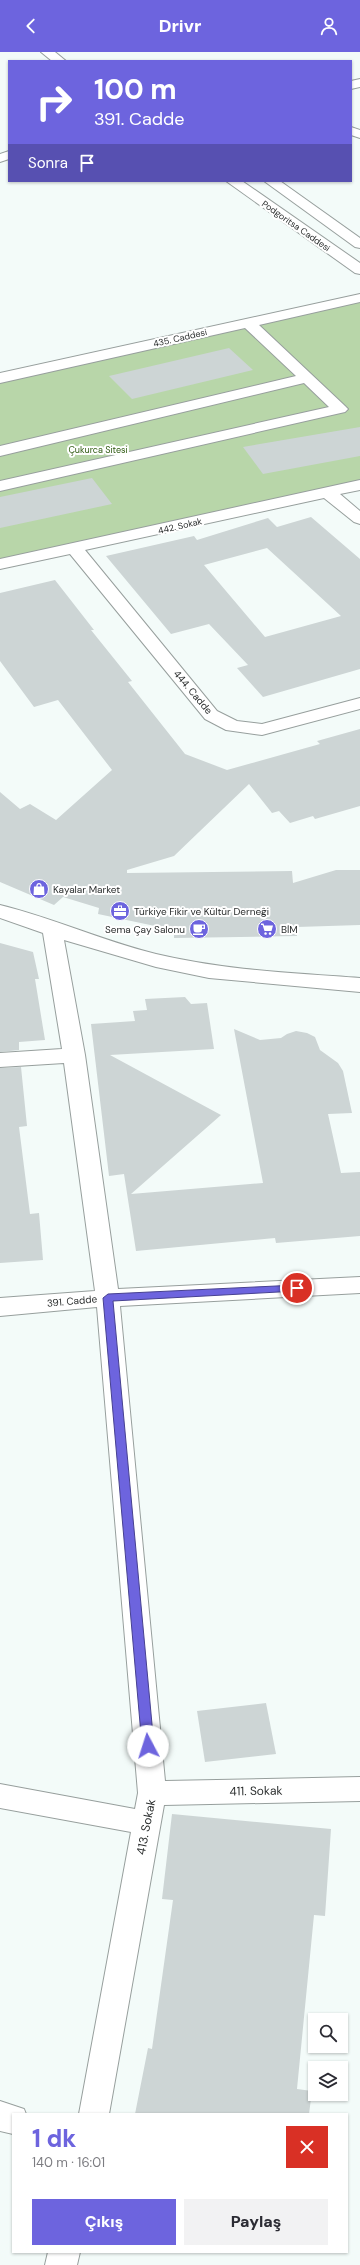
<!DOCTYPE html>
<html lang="tr">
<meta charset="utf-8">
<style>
body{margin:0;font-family:"DM Sans",sans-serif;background:#f2f2f3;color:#2b2b33;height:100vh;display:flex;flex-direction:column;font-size:15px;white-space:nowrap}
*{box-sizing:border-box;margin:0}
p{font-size:13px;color:#7c7c81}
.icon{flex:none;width:22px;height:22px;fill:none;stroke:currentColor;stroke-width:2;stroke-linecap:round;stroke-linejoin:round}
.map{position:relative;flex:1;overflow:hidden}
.details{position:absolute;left:12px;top:2061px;width:336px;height:140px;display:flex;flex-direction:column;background:#fff;border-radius:0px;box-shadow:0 1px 3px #0004}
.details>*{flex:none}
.top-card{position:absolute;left:8px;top:8px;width:344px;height:122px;border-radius:0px;box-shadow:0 1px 3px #0004;background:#6d64de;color:#fff;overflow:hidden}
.fabs{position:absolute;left:308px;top:1961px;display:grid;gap:8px}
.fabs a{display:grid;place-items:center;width:40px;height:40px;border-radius:0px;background:#fff;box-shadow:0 1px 3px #0004;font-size:20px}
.pin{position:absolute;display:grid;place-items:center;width:34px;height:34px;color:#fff;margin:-17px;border:2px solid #fff;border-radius:50%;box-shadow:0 1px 4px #0007}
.me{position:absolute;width:44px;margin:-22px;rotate:355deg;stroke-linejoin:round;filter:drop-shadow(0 0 3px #0008)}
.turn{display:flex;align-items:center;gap:14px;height:84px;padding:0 20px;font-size:18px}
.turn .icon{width:52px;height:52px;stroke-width:2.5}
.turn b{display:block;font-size:28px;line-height:34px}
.then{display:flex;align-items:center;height:38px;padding:0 20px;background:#0003;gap:8px;font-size:15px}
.round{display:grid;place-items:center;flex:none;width:42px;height:42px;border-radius:0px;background:#f2f2f3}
.head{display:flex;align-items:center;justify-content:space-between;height:68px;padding:0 20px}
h1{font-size:24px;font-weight:800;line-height:30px;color:#6d64de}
.cta{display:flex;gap:8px;margin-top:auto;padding:8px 20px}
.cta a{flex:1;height:46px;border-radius:0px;background:#6d64de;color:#fff;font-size:16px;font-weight:800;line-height:46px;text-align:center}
.cta a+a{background:#f2f2f3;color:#2b2b33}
header{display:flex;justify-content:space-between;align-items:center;height:52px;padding:0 20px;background:#6d64de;color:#fff;font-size:18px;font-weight:800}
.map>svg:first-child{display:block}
</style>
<header><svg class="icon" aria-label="back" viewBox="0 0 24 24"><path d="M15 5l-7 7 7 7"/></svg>Drivr<svg class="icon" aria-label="person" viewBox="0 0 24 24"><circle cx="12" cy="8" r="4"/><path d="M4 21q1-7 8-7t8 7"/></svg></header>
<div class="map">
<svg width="360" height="2213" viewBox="0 0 360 2213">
<rect width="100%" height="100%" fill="#f3fbf9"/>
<path fill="#b8d6a9" d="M360 246V433L0 512V326Z"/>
<g fill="#cdd5d5" fill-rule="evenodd">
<path d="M229 296 253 318 132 347 109 324Z"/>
<path d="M360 375V404L263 422 243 395Z"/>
<path d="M92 426 112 452 0 476V445Z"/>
<path d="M311 465 360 507V617L263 645 237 616 248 613 209 572 171 582 106 504 194 484 197 488 268 466 277 475ZM267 496 341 564 265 585 204 513Z"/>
<path d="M55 528 94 578H91L132 629 128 630 185 702 227 718 320 692 317 689 360 677V754L315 767 313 764 290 771 279 759 272 761 249 732 174 804 127 818V821L292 819 293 831 336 818H360V873L297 875V884L174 886V878L98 862 99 856 63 845 54 853 0 830V740L20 757 30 752 56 768 112 718 58 648 34 655 0 609V541Z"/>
<path d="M0 891 33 900 39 927H35L45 988 19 990V998L0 1000Z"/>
<path d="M185 945 191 952 207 951 214 997 110 1003 221 1063 131 1142 263 1131 234 977 260 988 281 986 287 982 296 979 307 981 315 985 320 998 338 1011 343 1019 352 1061 328 1062 341 1121 360 1120V1184L276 1191 275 1186 136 1199 124 1122 109 1124 91 972 135 969 133 959 147 958 145 947Z"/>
<path d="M21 1015 27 1074 19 1075 30 1162 39 1161 43 1208 0 1211V1016Z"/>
<path d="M266 1651 276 1702 205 1710 197 1659Z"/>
<path d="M172 1762 331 1777 325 1864 314 1863 297 2037 312 2039 309 2062H135L148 1996 152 1997 173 1848 162 1847Z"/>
</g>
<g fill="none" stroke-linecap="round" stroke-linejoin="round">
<g stroke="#979f9d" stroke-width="2">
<g id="minor">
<path d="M360 27V35L351 37V29Z"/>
<path d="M351 75 360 78V86L351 83Z"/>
<path d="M9 99V107L0 110V102Z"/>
<path d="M264 129H280L360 186V196L355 195Z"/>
<path d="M360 242V250L259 273 345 354 348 357 345 360 0 439V429L329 355 304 331 0 404V394L296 324 245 276 0 331V321Z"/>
<path d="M360 428V438L340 442 360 459V472L354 470 324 446 85 498 217 659 237 669 262 672 360 646V657L262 683 226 678 205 667 70 502 0 517V507Z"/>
<path d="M0 853C53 866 103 889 156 902 223 918 292 921 360 926V940L209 926 156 915 64 888 85 1003 118 1237 360 1225V1241L120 1254 165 1729 360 1725V1749L164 1753 109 2062H79L131 1780 0 1756V1732L135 1757 138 1741 97 1255 0 1264V1246L95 1239 64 1011 0 1015V1001L62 997 43 881 0 866Z"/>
<path d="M0 2049 24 2057 26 2062H13V2082L0 2079Z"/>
<path d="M48 2200H80L77 2213H45Z"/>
</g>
</g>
<g stroke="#979f9d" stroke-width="2">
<g id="major">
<path d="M41 0H55L66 9H52Z"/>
<path d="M226 129H242L360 211V222L355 221Z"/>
</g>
</g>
<use href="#minor" fill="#fff" fill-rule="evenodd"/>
<use href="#major" fill="#fff" fill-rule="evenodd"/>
</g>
<path fill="#6d64de" stroke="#474190" d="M297 1233 302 1236 297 1239 113 1249 154 1694 148 1699 142 1694 103 1246 108 1242Z"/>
<defs>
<g id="shop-disc" transform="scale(1)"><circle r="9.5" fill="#6d64de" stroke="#fff"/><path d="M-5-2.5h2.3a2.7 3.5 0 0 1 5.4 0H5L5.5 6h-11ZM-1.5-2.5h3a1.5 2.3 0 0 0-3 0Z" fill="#fff"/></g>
<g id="office-disc" transform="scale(1)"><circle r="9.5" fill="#6d64de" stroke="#fff"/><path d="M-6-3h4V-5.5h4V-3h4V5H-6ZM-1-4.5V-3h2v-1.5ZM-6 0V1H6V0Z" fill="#fff"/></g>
<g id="cafe-disc" transform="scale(1)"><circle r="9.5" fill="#6d64de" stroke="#fff"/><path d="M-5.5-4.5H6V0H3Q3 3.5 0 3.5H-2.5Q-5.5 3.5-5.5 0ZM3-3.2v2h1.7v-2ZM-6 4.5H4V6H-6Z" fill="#fff"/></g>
<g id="supermarket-disc" transform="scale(1)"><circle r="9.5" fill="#6d64de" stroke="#fff"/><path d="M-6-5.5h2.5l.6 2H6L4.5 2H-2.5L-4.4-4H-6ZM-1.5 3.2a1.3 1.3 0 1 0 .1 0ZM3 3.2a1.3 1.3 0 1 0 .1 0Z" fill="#fff"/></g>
</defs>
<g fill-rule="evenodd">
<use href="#shop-disc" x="39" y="837"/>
<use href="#office-disc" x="120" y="859"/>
<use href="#cafe-disc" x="199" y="877"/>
<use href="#supermarket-disc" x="267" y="877"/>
</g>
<g text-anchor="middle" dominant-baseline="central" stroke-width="4" stroke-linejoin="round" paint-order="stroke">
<g font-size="9" fill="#2a2d2d" stroke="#fff">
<text transform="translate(296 174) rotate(35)">Podgoritsa Caddesi</text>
<text transform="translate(180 286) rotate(-13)">435. Caddesi</text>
<text transform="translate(180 474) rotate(-13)">442. Sokak</text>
</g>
<g font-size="9" fill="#2d590f" stroke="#fff">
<text x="98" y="398">Çukurca Sitesi</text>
</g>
<g font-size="10" fill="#2a2d2d" stroke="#fff">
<text transform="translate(193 640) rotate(50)">444. Cadde</text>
<text transform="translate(72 1249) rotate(-5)">391. Cadde</text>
</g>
<g font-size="10" fill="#2a2d2d" stroke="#fff" text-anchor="start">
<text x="53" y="837">Kayalar Market</text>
<text x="134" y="859">Türkiye Fikir ve Kültür Derneği</text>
<text x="185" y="877" text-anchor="end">Sema Çay Salonu</text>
<text x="281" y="877">BİM</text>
</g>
<g font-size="12" fill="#2a2d2d" stroke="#fff">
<text transform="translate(256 1739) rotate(-1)">411. Sokak</text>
<text transform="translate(146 1775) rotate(-79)">413. Sokak</text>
</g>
</g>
</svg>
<div class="fabs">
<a><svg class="icon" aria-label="search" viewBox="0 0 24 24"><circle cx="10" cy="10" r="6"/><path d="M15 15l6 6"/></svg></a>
<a><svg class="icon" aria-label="layers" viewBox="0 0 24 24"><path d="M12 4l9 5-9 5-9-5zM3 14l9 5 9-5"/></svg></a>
</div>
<div class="pin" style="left:297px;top:1236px;background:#d93025"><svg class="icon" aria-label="arrive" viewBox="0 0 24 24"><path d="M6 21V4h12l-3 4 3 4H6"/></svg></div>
<svg class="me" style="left:148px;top:1694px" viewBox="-20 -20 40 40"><circle r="19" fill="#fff"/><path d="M0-13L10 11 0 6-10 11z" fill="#6d64de"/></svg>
<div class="top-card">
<div class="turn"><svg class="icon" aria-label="right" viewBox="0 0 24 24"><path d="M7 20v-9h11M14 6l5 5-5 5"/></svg><div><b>100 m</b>391. Cadde</div></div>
<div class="then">Sonra<svg class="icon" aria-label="arrive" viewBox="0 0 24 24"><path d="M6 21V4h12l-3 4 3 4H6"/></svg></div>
</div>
<section class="details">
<div class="head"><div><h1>1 dk</h1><p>140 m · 16:01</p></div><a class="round" style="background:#d93025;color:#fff"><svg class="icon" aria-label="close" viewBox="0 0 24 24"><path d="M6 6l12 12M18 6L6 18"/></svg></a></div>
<div class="cta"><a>Çıkış</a><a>Paylaş</a></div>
</section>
</div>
